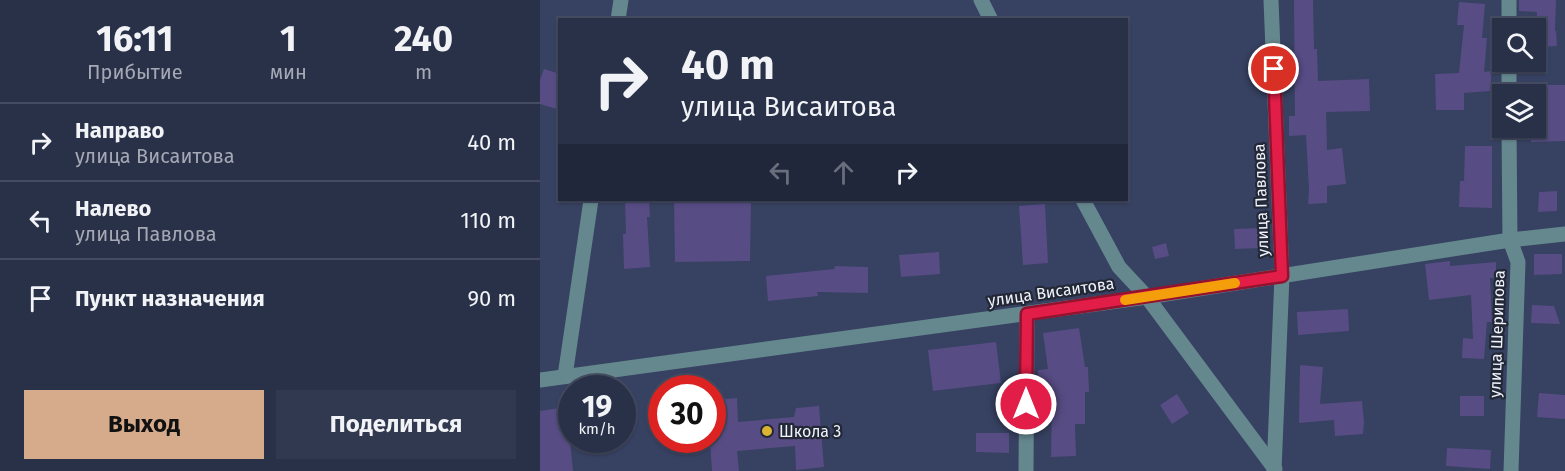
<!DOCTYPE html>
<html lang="ru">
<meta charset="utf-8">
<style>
body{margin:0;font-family:"Fira Sans",sans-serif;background:#313950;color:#f1f3f6;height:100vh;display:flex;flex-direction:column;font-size:22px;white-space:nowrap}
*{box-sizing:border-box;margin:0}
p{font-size:20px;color:#a5a9b4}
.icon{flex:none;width:33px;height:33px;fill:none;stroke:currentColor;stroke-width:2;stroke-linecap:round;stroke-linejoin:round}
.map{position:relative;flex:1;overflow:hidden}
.drawer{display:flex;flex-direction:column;background:#293149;width:540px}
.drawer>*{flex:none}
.hud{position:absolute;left:18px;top:18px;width:570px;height:183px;border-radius:0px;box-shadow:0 2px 4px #0004,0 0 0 2px #454c61;background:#293149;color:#f1f3f6;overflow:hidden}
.controls{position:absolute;left:952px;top:18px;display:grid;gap:12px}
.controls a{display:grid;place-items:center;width:54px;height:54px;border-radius:0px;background:#293149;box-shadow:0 2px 4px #0004,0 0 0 2px #454c61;font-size:30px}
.speed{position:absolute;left:18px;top:375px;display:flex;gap:12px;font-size:30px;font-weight:700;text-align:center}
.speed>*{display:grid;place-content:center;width:78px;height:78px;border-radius:50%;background:#293149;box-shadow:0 2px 4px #0004,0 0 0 2px #454c61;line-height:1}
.speed small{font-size:15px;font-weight:400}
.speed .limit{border:9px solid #d22;background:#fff;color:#111}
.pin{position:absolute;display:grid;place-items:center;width:51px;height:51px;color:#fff;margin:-26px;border:3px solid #fff;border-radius:50%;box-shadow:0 2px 6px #0007}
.me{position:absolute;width:66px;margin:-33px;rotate:0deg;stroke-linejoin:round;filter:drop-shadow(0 0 4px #0008)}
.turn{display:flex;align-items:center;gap:21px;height:126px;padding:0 24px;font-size:27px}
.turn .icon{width:78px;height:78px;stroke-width:2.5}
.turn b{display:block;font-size:42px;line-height:51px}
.lanes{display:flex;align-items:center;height:57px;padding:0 24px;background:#0003;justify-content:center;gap:30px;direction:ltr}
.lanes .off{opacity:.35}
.eta{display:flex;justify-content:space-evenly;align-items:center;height:102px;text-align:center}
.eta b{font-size:36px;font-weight:700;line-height:42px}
.primary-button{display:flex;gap:12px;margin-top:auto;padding:12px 24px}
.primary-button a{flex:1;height:69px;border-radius:0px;background:#d6ab8b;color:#111;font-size:24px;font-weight:700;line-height:69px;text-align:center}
.primary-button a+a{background:#313950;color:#f1f3f6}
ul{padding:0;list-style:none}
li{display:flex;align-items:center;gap:18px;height:78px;padding:0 24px;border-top:2px solid #454c61}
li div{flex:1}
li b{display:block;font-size:22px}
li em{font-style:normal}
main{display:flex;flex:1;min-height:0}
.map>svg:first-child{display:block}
</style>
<main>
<section class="drawer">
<div class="eta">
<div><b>16:11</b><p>Прибытие</p></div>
<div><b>1</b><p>мин</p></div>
<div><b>240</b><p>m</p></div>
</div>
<ul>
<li><svg class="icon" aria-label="right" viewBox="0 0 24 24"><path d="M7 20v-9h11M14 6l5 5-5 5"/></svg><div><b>Направо</b><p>улица Висаитова</p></div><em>40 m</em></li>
<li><svg class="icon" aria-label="left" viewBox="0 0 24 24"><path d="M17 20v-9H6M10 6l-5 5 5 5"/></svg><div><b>Налево</b><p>улица Павлова</p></div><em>110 m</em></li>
<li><svg class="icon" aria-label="arrive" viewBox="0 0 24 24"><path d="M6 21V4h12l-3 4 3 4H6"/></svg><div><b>Пункт назначения</b></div><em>90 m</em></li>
</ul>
<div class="primary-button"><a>Выход</a><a>Поделиться</a></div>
</section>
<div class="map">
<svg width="1025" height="471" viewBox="0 0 1025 471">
<rect width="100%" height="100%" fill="#374161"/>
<g fill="#574c84">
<path d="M754 0H773L774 49H777L778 81 829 79 830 111 786 112 787 150 802 148 806 184 787 186V203L768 204 769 190 766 135 749 136V116H755Z"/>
<path d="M979 0H1016L1015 31H1016L1017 46 996 47 997 12 979 11Z"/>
<path d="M919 2 945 4 942 38H947L944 72 951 71V91L924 93V110H896L895 74 919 73 924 25H917Z"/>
<path d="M4 69 20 74V110L0 104V80Z"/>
<path d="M996 85H1025V141L991 142 992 128H996Z"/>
<path d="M925 146H952V208L919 207 920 181H924Z"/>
<path d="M1017 191V211L998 212 999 192Z"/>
<path d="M85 200H109L110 217H107L110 267 84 269 83 234H86Z"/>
<path d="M134 200H211L210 261 135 262Z"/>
<path d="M505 204 508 263 483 265 479 206Z"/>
<path d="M722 228V248L695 249 694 229Z"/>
<path d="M626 243 629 256 615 259 612 247Z"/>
<path d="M399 252 400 274 361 277 359 255Z"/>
<path d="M994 254H1022V274L994 275Z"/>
<path d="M910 261V266L956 262V278H950L952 322H947L944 359 922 358 923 338 933 339 931 295 889 300 885 264Z"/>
<path d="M295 266 328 267V293L277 292 278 296 228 301 226 276 294 269Z"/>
<path d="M992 305 1014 306 1020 324 991 323Z"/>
<path d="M808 309 809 331 758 335 757 312Z"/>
<path d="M539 328 545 367H548L549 392H545V424H535L536 456 511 457 512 394 499 395 498 370 508 369 503 333Z"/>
<path d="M456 342 461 383 393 391 388 350Z"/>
<path d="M760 365 783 367 780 404 822 401 824 422 823 434 795 436 794 420 759 423Z"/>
<path d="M999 393 1025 395V419L997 417Z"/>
<path d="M637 394 649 413 632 424 620 405Z"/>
<rect x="920" y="396" width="24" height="20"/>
<path d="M197 398 198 422 254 417 256 408 279 406 284 467 256 470 255 446 197 451 199 471H172L170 440H172V400Z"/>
<path d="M32 406V441H30L33 471H0V411Z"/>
<path d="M436 433H469V453L436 452Z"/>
<path d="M907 448 951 450 950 469 906 466Z"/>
</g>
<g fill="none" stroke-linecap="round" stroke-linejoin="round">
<g stroke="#65888f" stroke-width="15">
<path d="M441 0 451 20"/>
<path d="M731 0 742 276 734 471"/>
<path d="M969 0V28"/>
<path d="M78 20 81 0"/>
<path d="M969 62V94"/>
<path d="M969 128 970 240 978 262 971 471"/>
<path d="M543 200 579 267 607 297 735 469"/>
<path d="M25 376 51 200"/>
<path d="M0 380 607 297 970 240 1025 234"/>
<path d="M486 471 487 314"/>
</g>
</g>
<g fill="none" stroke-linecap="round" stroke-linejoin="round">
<g stroke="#92132f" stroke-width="15">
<path id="route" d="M486 404 487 314 742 276 734 69"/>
</g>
<use href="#route" stroke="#e11d48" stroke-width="10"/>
<path stroke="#f59e0b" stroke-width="10" d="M585 300 695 283"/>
</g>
<circle fill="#dab333" stroke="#232837" stroke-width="2" cx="227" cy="431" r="6"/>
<g text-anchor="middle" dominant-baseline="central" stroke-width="4.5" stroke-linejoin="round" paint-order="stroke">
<g font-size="16" fill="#f0f3fb" stroke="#232837">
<text transform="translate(721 200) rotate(-92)">улица Павлова</text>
<text transform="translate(511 292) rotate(-8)">улица Висаитова</text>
<text transform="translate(957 334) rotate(-88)">улица Шерипова</text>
</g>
<g font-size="16" fill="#f0f3fb" stroke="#232837" text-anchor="start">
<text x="239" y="431">Школа 3</text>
</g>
</g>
</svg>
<div class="controls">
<a><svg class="icon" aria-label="search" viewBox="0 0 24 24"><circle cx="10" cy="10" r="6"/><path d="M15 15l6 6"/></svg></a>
<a><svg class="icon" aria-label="layers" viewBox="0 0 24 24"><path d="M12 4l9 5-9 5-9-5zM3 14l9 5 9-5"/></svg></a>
</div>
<div class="speed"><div>19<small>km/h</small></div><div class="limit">30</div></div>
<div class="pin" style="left:734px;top:69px;background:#d93025"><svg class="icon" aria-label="arrive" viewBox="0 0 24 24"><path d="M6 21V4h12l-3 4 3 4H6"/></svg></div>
<svg class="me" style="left:486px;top:404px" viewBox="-20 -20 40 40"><circle r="17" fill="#e11d48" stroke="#fff" stroke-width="3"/><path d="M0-11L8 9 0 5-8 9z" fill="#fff"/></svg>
<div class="hud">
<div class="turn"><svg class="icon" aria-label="right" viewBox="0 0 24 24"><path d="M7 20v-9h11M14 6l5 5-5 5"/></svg><div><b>40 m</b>улица Висаитова</div></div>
<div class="lanes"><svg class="icon off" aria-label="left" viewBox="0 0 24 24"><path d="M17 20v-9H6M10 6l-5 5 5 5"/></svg><svg class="icon off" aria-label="ahead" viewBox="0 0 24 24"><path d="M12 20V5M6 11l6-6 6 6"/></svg><svg class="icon" aria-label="right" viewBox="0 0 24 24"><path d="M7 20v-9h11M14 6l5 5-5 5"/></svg></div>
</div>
</div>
</main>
